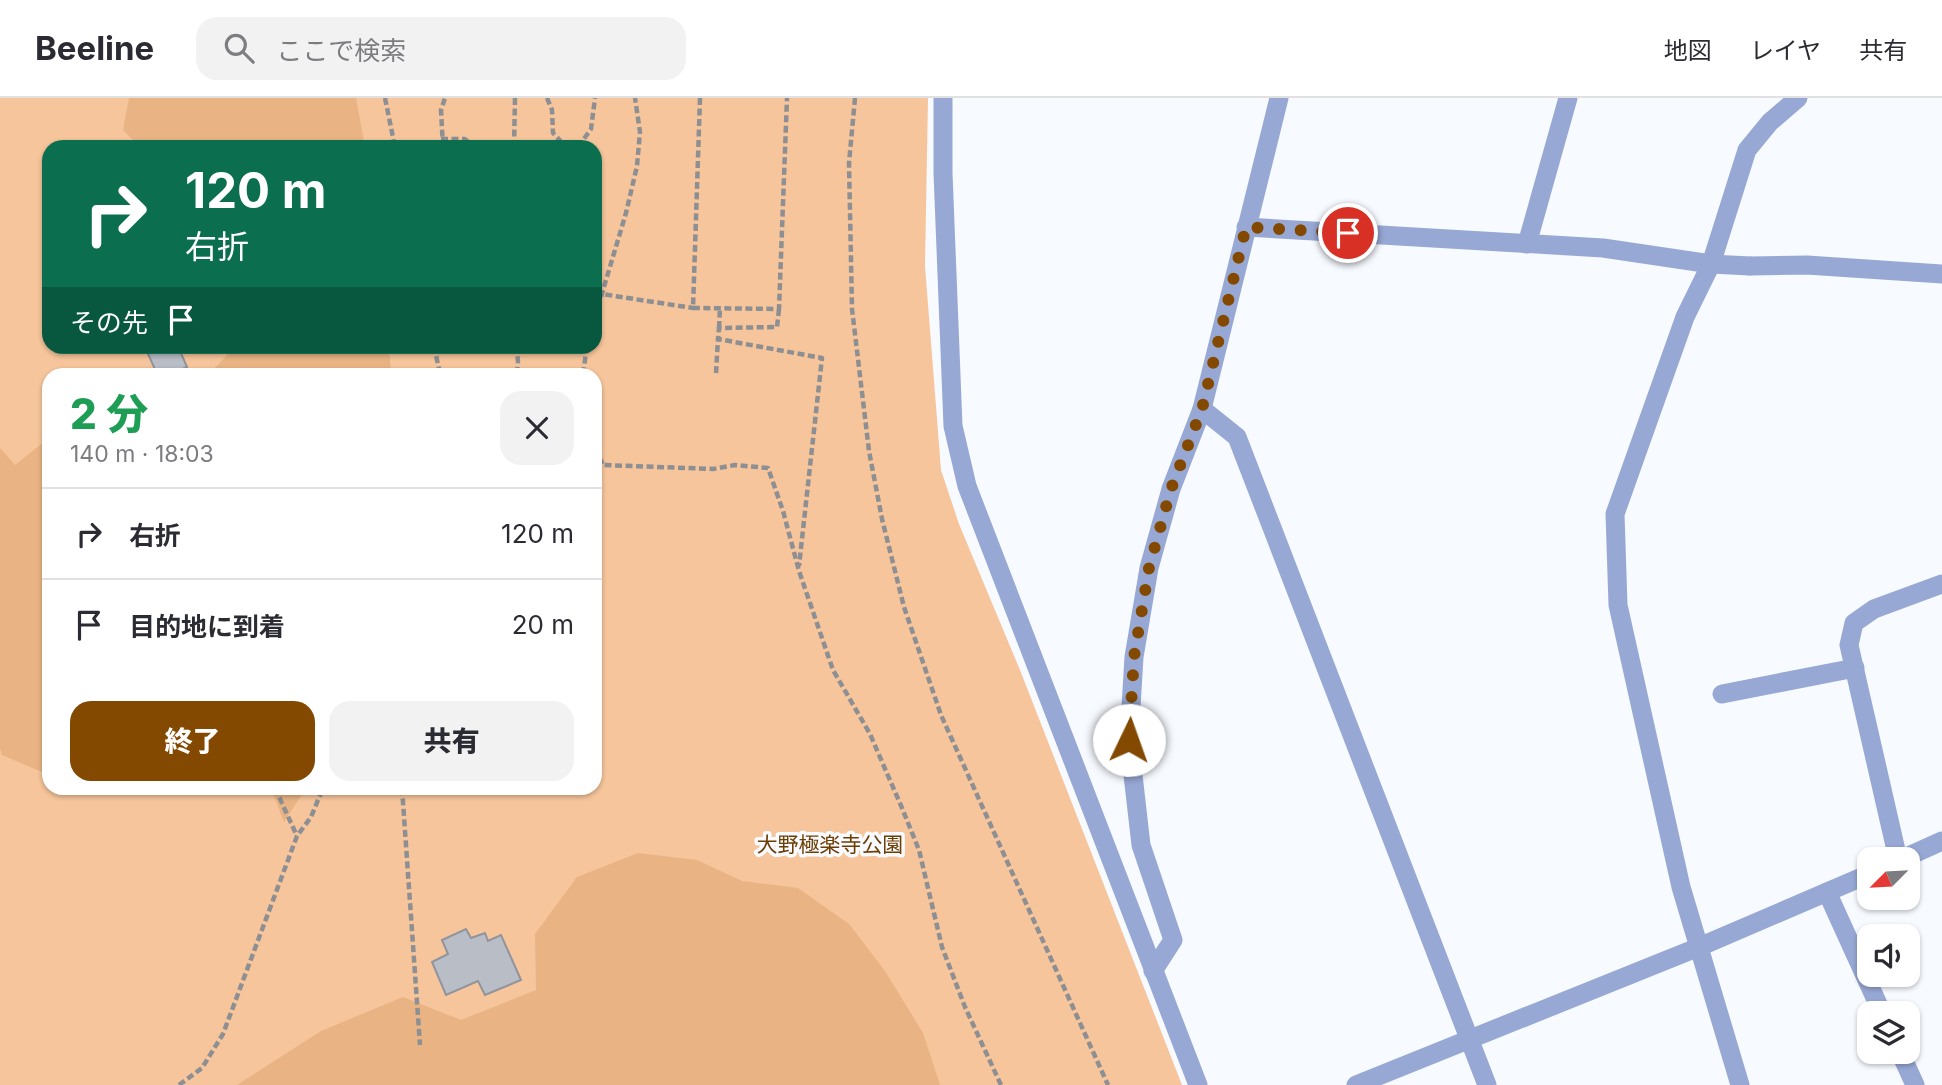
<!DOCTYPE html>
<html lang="ja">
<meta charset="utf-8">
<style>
body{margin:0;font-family:Inter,"Noto Sans JP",sans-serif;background:#f2f2f3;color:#2b2b33;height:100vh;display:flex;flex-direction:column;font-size:26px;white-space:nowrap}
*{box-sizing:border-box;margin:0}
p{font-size:23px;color:#7c7c81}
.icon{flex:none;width:38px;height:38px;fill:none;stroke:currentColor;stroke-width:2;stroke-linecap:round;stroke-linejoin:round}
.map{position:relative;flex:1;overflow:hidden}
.panel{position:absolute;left:42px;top:270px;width:560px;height:427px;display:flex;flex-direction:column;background:#fff;border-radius:21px;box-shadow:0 2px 5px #0004}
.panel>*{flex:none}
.top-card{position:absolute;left:42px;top:42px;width:560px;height:214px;border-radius:21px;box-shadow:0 2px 5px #0004;background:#0b6e4f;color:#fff;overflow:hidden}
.needle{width:46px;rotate:246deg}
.buttons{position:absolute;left:1857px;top:749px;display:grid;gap:14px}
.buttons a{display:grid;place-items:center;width:63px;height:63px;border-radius:14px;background:#fff;box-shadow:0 2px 5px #0004;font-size:35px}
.pin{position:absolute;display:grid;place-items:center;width:60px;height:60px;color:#fff;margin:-30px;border:4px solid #fff;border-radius:50%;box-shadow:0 2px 7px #0007}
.me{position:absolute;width:77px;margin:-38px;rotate:3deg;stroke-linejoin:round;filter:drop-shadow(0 0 5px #0008)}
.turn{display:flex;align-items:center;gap:24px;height:147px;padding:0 28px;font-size:32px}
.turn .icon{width:91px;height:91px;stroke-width:2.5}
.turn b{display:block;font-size:49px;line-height:60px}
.then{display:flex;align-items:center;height:66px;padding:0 28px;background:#0003;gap:14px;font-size:26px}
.round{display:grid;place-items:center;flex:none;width:74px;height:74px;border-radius:21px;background:#f2f2f3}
.overview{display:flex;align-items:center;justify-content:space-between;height:119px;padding:0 28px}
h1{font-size:42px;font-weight:800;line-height:52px;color:#1e9e55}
.primary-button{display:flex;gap:14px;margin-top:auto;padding:14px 28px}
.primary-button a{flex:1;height:80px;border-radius:21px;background:#834900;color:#fff;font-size:28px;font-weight:800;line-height:80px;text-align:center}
.primary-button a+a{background:#f2f2f3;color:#2b2b33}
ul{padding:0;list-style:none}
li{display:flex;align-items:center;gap:21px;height:91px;padding:0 28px;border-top:2px solid #e1e1e2}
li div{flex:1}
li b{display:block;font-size:26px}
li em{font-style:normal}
header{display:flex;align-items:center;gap:42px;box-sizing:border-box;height:98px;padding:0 35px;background:#fff;border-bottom:2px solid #e1e1e2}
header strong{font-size:33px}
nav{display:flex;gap:38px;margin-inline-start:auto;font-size:24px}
.search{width:490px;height:63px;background:#f2f2f3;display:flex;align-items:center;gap:18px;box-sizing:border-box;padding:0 24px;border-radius:21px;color:#7c7c81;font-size:26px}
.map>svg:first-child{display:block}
</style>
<header>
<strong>Beeline</strong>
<div class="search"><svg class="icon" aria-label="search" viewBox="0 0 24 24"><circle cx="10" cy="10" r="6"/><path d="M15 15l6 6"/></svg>ここで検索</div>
<nav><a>地図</a><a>レイヤ</a><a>共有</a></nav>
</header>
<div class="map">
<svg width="1942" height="987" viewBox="0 0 1942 987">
<rect width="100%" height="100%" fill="#f7faff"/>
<path fill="#f6c59b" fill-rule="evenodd" d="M0 0H928L925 168 941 372 959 426 1020 572 1182 987H0ZM49 49H595V248H49ZM49 276H595V690H49Z"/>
<g fill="#e9b384">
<path d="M129 0H356L365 49H140L123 32Z"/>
<path d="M236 248 389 249 391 276H209Z"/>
<path d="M49 340V677L2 657 0 651V350L15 367Z"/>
<path d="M271 690H306L284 724Z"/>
<path d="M638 755 697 762 742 783 798 790 849 826 885 873 923 935 940 987H237L321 933 403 899 461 922 536 892 535 836 577 779Z"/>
</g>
<g fill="#b9bdc5" stroke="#90949c" stroke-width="2">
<path d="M178 248 187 269 172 276H157L145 249Z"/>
<path d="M466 831 471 840 485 835 488 843 501 837 521 882 485 897 478 883 446 897 432 864 448 856 442 842Z"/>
</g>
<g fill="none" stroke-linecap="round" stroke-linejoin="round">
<g stroke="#8d8f93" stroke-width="4.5" stroke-dasharray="7 3.5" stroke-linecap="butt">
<path d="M385 0 395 49"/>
<path d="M547 0 552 12 553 35 565 48 578 49"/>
<path d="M700 0 693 210 779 211 787 0"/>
<path d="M855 0 849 65 852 211 869 353 882 421 904 509 941 617 1108 987"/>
<path d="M441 41H465L473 49"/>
<path d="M443 49 441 12 445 0"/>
<path d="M514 49 515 0"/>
<path d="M578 49 591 31 595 0"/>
<path d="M595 195 693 210"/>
<path d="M779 211 777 229 719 230 718 241 822 260 799 468"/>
<path d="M595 219 626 115 637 68 640 34 635 0"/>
<path d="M719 230 720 210"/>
<path d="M434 248 440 276"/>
<path d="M516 248 518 263 517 276"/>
<path d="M716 275 718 241"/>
<path d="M583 276 587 248"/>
<path d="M595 350 603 367"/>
<path d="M595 371 603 367 713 371 735 367 768 370 783 413 799 473 833 572 870 636 902 710 919 752 942 849 965 909 1001 987"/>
<path d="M275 690 297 738"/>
<path d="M402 690 420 947"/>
<path d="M179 987 202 970 223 936 297 738 311 719 323 690"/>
</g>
<g stroke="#97a8d4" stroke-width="19">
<path d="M943 0V75L953 328 967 388 1198 987"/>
<path d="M1246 129 1603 150 1711 166 1750 168"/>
<path d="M1527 146 1568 0"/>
<path d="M1202 311 1237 339 1487 987"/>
<path d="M1722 596 1855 570"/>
<path d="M1898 761 1849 547 1854 525 1874 511 1942 486"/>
<path d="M1902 761 1942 743"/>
<path d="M1827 794 1882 915"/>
<path d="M1153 873 1173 842 1141 747 1129 642 1134 559 1149 470 1171 391 1202 311 1279 0"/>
<path d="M1900 954 1915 987"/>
<path d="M1356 987 1699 849 1869 776"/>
<path d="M1740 987 1681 789 1618 507 1615 416 1685 219 1711 166 1747 52 1770 24 1798 0"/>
</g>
<path stroke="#97a8d4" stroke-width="19" d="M1750 168 1807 167 1942 176"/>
</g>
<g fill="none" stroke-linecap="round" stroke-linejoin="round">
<path stroke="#834900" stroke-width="12" stroke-dasharray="0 21.6" d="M1129 642 1134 559 1149 470 1171 391 1202 311 1246 129 1348 135"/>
</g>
<g text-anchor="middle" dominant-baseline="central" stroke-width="7" stroke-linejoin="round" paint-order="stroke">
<g font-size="21" fill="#6e3d00" stroke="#f7faff">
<text x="830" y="746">大野極楽寺公園</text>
</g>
</g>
</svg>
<div class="buttons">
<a><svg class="needle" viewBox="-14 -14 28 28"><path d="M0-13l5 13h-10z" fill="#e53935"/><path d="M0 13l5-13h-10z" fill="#7c7c81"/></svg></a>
<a><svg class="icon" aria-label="sound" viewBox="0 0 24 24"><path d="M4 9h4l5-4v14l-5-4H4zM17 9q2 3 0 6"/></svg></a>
<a><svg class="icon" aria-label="layers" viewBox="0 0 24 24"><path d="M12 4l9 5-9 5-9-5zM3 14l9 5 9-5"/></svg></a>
</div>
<div class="pin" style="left:1348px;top:135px;background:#d93025"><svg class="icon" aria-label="arrive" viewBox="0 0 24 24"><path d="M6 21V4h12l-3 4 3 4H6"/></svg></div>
<svg class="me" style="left:1129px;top:642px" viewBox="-20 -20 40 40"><circle r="19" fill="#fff"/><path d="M0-13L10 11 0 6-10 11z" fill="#834900"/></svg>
<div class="top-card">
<div class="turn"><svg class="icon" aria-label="right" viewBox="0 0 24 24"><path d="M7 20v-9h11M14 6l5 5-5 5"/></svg><div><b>120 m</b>右折</div></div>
<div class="then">その先<svg class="icon" aria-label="arrive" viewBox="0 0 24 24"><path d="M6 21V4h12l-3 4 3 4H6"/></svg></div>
</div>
<section class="panel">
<div class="overview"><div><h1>2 分</h1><p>140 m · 18:03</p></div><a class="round"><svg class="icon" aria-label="close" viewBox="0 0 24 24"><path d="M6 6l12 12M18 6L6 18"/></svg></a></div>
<ul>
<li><svg class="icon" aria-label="right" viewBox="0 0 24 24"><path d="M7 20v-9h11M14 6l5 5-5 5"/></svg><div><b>右折</b></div><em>120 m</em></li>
<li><svg class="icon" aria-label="arrive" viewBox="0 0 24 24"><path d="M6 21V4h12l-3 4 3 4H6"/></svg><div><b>目的地に到着</b></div><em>20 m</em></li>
</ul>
<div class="primary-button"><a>終了</a><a>共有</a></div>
</section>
</div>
